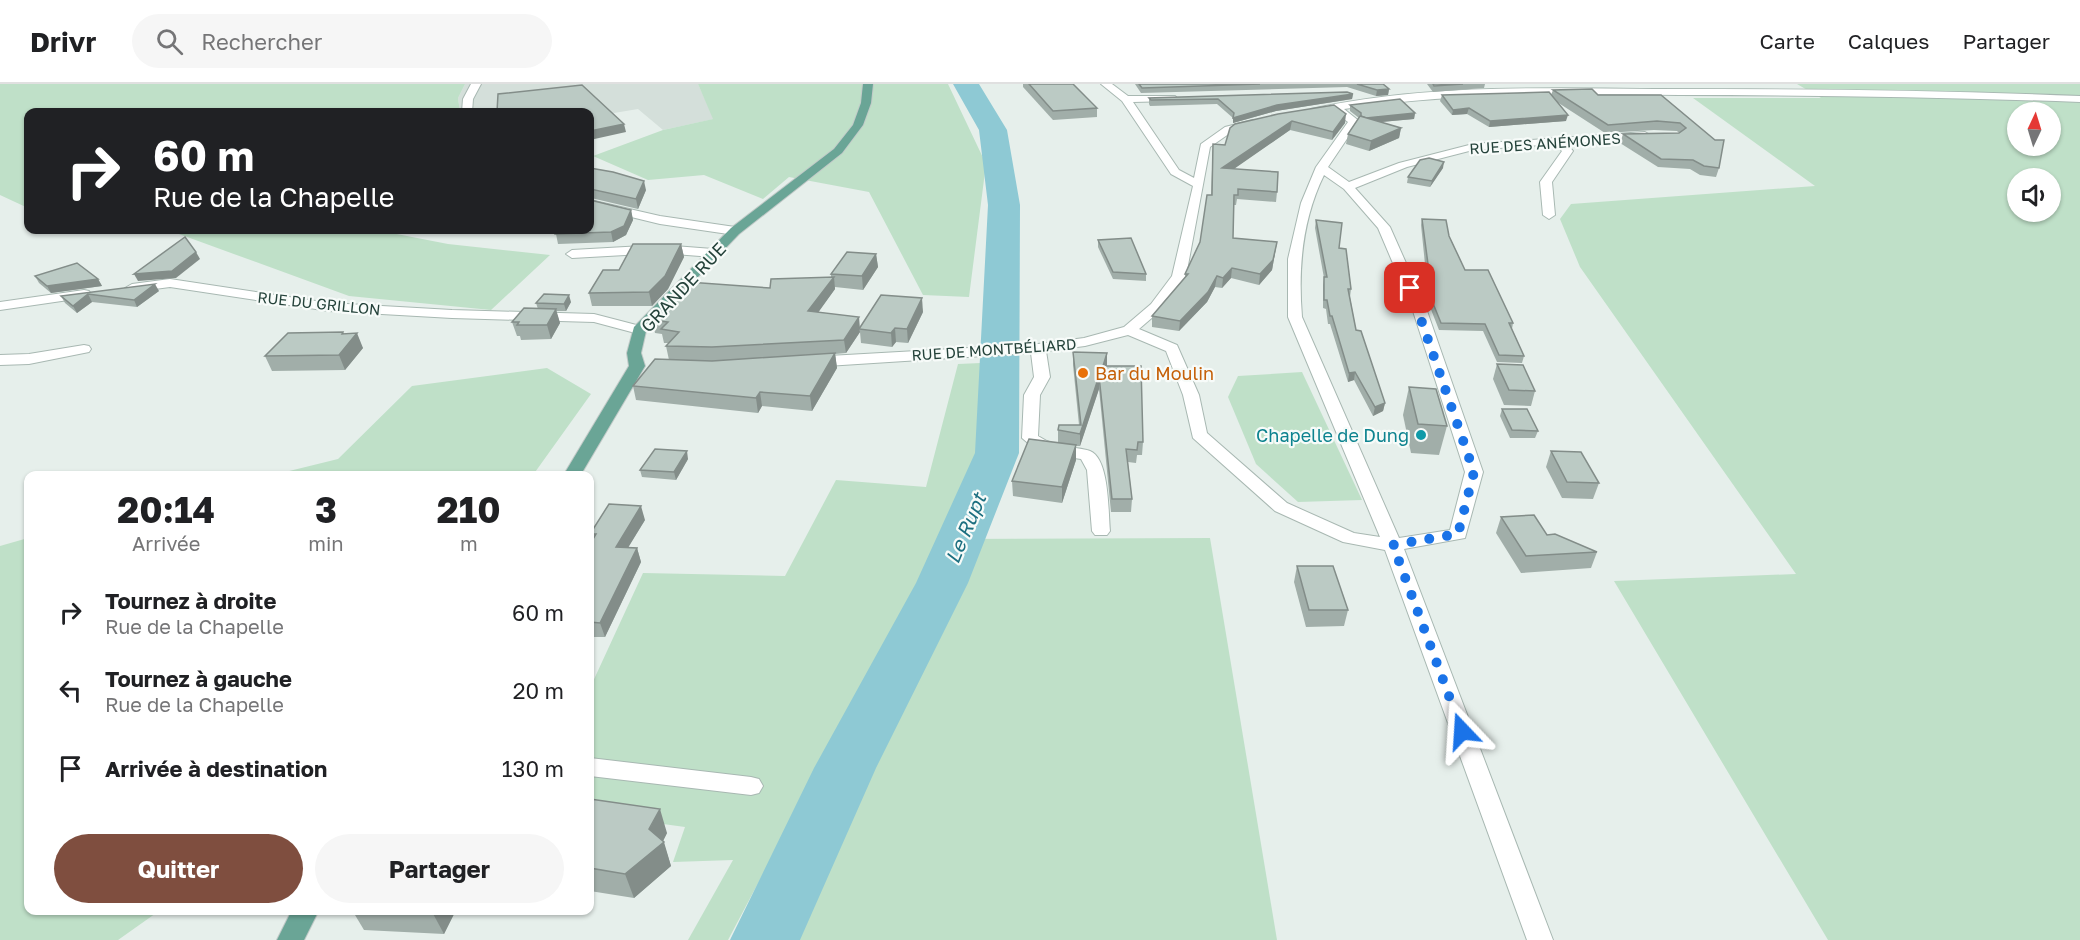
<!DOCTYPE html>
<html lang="fr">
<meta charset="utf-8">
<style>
body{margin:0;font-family:"Golos Text",sans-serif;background:#f6f6f6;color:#202124;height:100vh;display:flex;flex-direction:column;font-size:22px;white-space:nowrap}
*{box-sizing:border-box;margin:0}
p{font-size:20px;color:#757577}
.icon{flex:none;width:33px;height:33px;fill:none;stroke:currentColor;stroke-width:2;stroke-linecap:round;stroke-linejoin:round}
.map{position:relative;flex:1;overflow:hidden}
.panel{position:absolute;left:24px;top:387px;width:570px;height:444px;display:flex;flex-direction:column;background:#fff;border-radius:12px;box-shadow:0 2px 4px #0004}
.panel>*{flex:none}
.hud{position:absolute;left:24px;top:24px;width:570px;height:126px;border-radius:12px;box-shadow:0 2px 4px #0004;background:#202124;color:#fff;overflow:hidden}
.needle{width:39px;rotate:4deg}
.buttons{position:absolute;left:2007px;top:18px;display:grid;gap:12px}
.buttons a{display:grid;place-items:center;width:54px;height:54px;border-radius:50%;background:#fff;box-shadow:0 2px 4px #0004;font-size:30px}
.pin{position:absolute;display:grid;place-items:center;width:51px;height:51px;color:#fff;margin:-26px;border-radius:12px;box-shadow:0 3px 9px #0006}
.me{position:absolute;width:66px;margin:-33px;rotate:340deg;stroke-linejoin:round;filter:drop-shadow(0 0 4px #0008)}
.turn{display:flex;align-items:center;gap:21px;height:126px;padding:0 30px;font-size:27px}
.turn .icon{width:78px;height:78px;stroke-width:2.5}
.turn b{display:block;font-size:42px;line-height:51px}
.eta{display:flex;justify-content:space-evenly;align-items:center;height:102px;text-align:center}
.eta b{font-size:36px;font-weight:700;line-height:42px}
.cta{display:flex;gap:12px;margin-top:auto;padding:12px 30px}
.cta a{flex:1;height:69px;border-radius:36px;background:#7f4e3f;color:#fff;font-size:24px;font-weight:700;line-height:69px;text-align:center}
.cta a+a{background:#f6f6f6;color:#202124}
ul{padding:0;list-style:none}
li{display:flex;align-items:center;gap:18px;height:78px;padding:0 30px}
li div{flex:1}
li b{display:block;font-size:22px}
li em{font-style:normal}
header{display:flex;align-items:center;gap:36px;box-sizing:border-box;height:84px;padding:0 30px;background:#fff;border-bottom:2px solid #e0e0e0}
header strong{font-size:28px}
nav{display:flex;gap:33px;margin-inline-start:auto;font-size:21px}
.search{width:420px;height:54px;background:#f6f6f6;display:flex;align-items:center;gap:15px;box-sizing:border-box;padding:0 21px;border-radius:33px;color:#757577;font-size:22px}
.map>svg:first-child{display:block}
</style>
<header>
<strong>Drivr</strong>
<div class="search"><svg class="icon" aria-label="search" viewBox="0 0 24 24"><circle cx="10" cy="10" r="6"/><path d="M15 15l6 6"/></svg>Rechercher</div>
<nav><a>Carte</a><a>Calques</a><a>Partager</a></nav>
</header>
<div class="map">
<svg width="2080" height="856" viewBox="0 0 2080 856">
<rect width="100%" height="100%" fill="#e6efeb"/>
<path fill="#d4dfda" d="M465 0H698L714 35 663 46 638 25 590 33V28H460L458 14Z"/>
<g fill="#bfe0c8" fill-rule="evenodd">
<path d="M0 0H465L458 14 460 28H28V124L0 111Z"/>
<path d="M698 0H948L986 80 969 213 923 211 869 108 789 93 763 115 704 91 648 96 593 72 663 46 713 35Z"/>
<path d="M1797 0H2080V856H1828L1614 497 1796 490 1580 183 1560 135 1571 120 1815 102 1693 14H1821ZM2018 28H2050V62H2018ZM2018 94H2050V128H2018Z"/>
<path d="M168 146H376L448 160 550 171 491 226 349 212Z"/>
<path d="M981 279 985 346 977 375 961 415 728 856H688L733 776 673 778 685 743 590 730V604L643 489 785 492 836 396 926 403 958 280Z"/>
<path d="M547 284 591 310 533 391H273L338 375 412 302Z"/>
<path d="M1302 288 1362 416 1298 418 1256 380 1228 313 1238 292Z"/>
<path d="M28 454V826L159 827 118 856H0V462Z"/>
<path d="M1210 454 1277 856H757L948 455Z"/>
</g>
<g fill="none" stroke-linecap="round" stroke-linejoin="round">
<path fill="#8ec9d4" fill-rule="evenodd" d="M953 0H979L1007 46 1020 121 1019 369 968 499 876 684 800 856H730L814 684 916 499 975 369 988 121 979 46Z"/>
<g stroke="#a8b8b2" stroke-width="2">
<g id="minor">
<path d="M471 0H481L473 15 472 28H462L463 15Z"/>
<path d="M1101 0H1112L1128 12H1175L1177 14 1172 17 1133 18 1179 86 1194 94 1201 60 1225 43 1253 36 1258 39 1233 47 1210 63 1186 192 1161 226 1139 245 1177 261 1199 311 1207 349 1287 419 1354 449 1380 453 1288 233V175L1301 119 1316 83 1348 38 1333 27 1315 30 1310 27 1311 25C1423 0 1541 4 1654 5 1796 5 1938 6 2080 12V18C1946 13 1813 11 1680 11 1567 10 1455 8 1344 25L1359 37 1328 83 1349 98 1399 79 1473 60 1645 48 1650 51 1645 54 1567 60 1573 67 1552 98 1555 131 1549 135 1543 131 1540 98 1562 67 1555 60 1473 66 1407 83 1355 104 1390 143 1426 224 1483 388 1465 454 1404 465 1553 856H1527L1385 466 1343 458 1275 427 1193 354 1183 311 1166 267 1128 251 1085 262 1046 267 1050 293 1040 311 1038 352C1054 363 1069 362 1087 366 1110 370 1108 428 1110 447L1107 451H1095L1092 447 1087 386 1081 375 1040 369 1022 354 1024 311 1034 293 1031 269 811 283 803 278 811 273 1038 260 1084 254 1124 243 1151 220 1172 192 1193 102 1171 90 1122 17ZM1324 91 1344 105 1378 144 1412 224 1465 388 1450 446 1399 454 1302 233C1298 184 1302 136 1324 91Z"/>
<path d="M590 116 660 132 735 143 741 147 735 151 660 140 590 123Z"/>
<path d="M661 161 713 165 719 169 713 173 661 169 572 174 566 170 572 166Z"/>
<path d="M170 195 329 219 452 226 594 230 644 243 646 246 639 250 594 238 452 234 329 227 170 203 132 208 125 204 132 200Z"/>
<path d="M84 206 89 207 91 210 89 213 0 226V218Z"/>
<path d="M84 261 89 262 91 265 89 268 29 280 0 281V271L29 270Z"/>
<path d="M590 674 751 693 759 695 763 702 759 709 751 711 590 692Z"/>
</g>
</g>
<g stroke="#c2cac8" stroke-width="2">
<g id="major">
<path d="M863 0H873L871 19 863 41 842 69 739 150 646 247 641 269 645 282 580 392H563L629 282 627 269 634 243 731 144 834 65 853 41 861 19Z"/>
<path d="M292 826H319L304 856H277Z"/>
</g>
</g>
<use href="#minor" fill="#fff" fill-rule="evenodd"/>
<use href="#major" fill="#6aa596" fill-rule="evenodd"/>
</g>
<g fill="#a1aea9">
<path d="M1023 0H1073L1097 24V33L1053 36 1023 3Z"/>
<path d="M1135 0H1383L1389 5 1388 11 1376 12 1347 3 1141 9Z"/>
<path d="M1427 0H1485L1484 4 1433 8Z"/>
<path d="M1553 6 1598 11H1661L1719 84 1716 93 1700 91 1690 85 1658 83 1620 59 1623 50 1679 49 1677 47 1654 46 1605 49 1557 18 1566 37 1489 43 1467 30 1452 31 1440 17 1442 11H1551Z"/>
<path d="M1353 10 1352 15 1276 27 1233 39V34L1217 20 1150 22 1149 20V14Z"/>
<path d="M1350 21 1415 29 1414 35 1380 38 1401 44 1399 54 1369 67 1346 60 1348 50 1359 34 1350 27Z"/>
<path d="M1278 30 1345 39 1332 56 1290 46 1233 85 1277 108 1276 118 1237 115 1236 121H1234L1233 154 1277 158 1272 186 1259 201 1231 194 1222 204 1215 203 1207 218 1179 247 1152 243V232L1185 193V190L1200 158 1211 111 1213 60 1225 61Z"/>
<path d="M590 84 646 106 638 125 591 114 590 115Z"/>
<path d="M1443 84 1430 103 1407 99 1408 93Z"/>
<path d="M631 126 633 136 626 151 613 158 558 160 556 150 536 146H590Z"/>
<path d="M1422 135 1449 152 1465 186 1513 239 1512 245 1524 272 1522 279 1497 278 1483 247 1439 246 1416 187 1417 180H1425L1421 141Z"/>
<path d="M1316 136 1339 164 1351 205 1350 213 1356 246 1385 319 1383 327 1373 332 1354 296 1348 298 1330 240H1328L1326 225 1323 224V201L1324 194 1315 144Z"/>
<path d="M1098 156 1146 190V197L1113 195 1098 163Z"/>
<path d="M681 160 684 173 668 205 652 222H592L589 209 619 186Z"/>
<path d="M876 170 878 183 863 206 835 203V205L818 228 860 243 923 228 908 259 896 258 892 263 861 259 860 248 846 269 835 270 837 284 812 327 762 322 758 329 636 316 633 302 669 276 666 262 669 259H664L662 250 655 249 652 236 770 204 831 193V190Z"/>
<path d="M35 192 98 195 102 202 51 209 39 199Z"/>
<path d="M159 207 137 223 92 218 77 229 65 219 61 212Z"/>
<path d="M571 218 566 227H556L560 239 551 255 521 256 520 252H517L512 238 538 225 536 219Z"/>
<path d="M344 250 363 264 345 286 272 287 265 272Z"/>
<path d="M1073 268 1107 281 1106 282 1143 358 1142 371H1137L1136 379 1128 378 1132 415 1131 428H1111L1099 305 1080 362H1076V376L1062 419 1013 412 1012 397 1058 358V346L1079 341 1073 281Z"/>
<path d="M1497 280 1535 307 1531 322 1504 321 1493 295Z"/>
<path d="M1409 303 1447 342 1439 371 1411 369 1403 331Z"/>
<path d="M1502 325 1538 347 1535 354H1510L1500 332Z"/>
<path d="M1551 367 1599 399 1593 415 1562 414 1546 383Z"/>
<path d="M688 375 676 396 642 393 640 386Z"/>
<path d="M1501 433 1547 451 1597 468 1591 484 1521 489 1496 449Z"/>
<path d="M645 436 628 463 637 464 641 478 605 553H590V460L592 456 590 450Z"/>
<path d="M1297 482 1348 526 1344 542 1306 543 1294 498Z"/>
<path d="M590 715 667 749 663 757 671 782 634 814 590 807Z"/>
<path d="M352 826H456L444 850 364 846Z"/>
</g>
<g fill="#838d89">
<path d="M1389 5 1388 11 1376 12 1377 6Z"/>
<path d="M1353 10 1352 15 1276 27 1233 39V34L1277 21Z"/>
<path d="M1469 24 1467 30 1452 31 1453 26Z"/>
<path d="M1415 29 1414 35 1360 40V34Z"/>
<path d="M1346 30 1345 39 1332 56 1333 48Z"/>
<path d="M1568 31 1566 37 1489 43 1490 37Z"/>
<path d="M1292 37 1290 46 1221 94 1222 84Z"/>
<path d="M624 40 626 48 590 56V47Z"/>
<path d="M1401 44 1399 54 1369 67 1371 57Z"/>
<path d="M1444 78 1443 84 1430 103 1432 97Z"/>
<path d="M644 97 646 106 638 125 636 115Z"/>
<path d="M631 126 633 136 626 151 613 158 611 148Z"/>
<path d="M1277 158 1272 186 1259 201 1260 190Z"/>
<path d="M681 160 684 173 668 205 652 222 649 208Z"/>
<path d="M196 168 200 175 176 194 138 197 134 190Z"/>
<path d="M876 170 878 183 863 206 862 192Z"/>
<path d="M1232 184 1231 194 1222 204 1223 194Z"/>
<path d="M1217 192 1215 203 1207 218 1179 247 1180 237Z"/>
<path d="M834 193 835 205 810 240 808 227Z"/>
<path d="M98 195 102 202 51 209 47 202Z"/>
<path d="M155 200 159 207 137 223 134 216Z"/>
<path d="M88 210 92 218 77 229 73 222Z"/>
<path d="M569 211 571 218 566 227 564 220Z"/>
<path d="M922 214 923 228 908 259 907 245Z"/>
<path d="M556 225 560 239 551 255 547 241Z"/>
<path d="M859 233 860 245H859L860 248 846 269 844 256Z"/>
<path d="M895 244 896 258 892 263 891 249Z"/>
<path d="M343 248 348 260 357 249 363 264 345 286 339 271 342 250Z"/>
<path d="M835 269 837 284 812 327 810 312Z"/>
<path d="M1107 269V281L1102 294 1103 282Z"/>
<path d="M1355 288 1354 296 1348 298 1349 289Z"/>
<path d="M1099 292V305L1080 362V350Z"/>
<path d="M760 308 762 322 758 329 756 314Z"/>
<path d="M1385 319 1383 327 1373 332 1375 323Z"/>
<path d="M1076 361V376L1062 419V403Z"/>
<path d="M687 367 688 375 676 396 674 388Z"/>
<path d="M641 422 645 436 620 477 616 463Z"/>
<path d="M637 464 641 478 605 553 600 539Z"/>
<path d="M660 725 667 749 662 759 664 758 671 782 634 814 625 790Z"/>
<path d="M431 826H456L444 850Z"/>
</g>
<g fill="#bbcac4" stroke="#838d89" stroke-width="1.5">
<path d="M1029 0H1073L1097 24 1053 27Z"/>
<path d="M1139 0H1260L1142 4Z"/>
<path d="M1357 0H1383L1389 5 1377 6Z"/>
<path d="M1433 0H1463L1434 2Z"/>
<path d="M582 1 624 40 590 47V28H497L498 10Z"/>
<path d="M1592 5 1598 11H1661L1715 56H1724L1719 84 1704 82 1693 76 1661 75 1623 50 1679 49 1686 44 1680 39 1657 37 1608 41 1553 6Z"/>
<path d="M1347 8 1353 10 1277 21 1233 34 1234 29 1218 15 1151 16 1149 14Z"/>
<path d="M1549 8 1568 31 1490 37 1469 24 1453 26 1442 11Z"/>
<path d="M1400 15 1415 29 1366 34 1361 32V29L1350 21Z"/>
<path d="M1334 21 1346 30 1333 48 1292 37 1222 84 1278 88 1277 108 1238 105V111H1234L1233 154 1277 158 1273 176 1260 190 1232 184 1223 194 1217 192 1208 208 1180 237 1152 232 1188 190H1185L1200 158 1207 111H1212L1213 60 1225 61 1230 44 1235 40 1278 30Z"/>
<path d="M1360 32 1401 44 1371 57 1348 50Z"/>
<path d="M1429 74 1444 78 1432 97 1408 93 1420 76Z"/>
<path d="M590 84 613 88 644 97 636 115 590 105Z"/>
<path d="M590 116 631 126 624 142 611 148 556 150 561 146H590Z"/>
<path d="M1422 135 1446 136 1449 152 1465 186H1488L1513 239H1509L1524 272 1499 271 1485 240 1441 239 1417 180H1428Z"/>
<path d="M1316 136 1342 139 1339 164 1346 165 1351 205H1348L1356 246 1361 247 1385 319 1375 323 1355 288 1349 289 1332 232H1330L1327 216H1324V193H1327Z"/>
<path d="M185 153 196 168 172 187 134 190Z"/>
<path d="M1131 154 1146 190 1113 188 1098 156Z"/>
<path d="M633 160H681L665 192 649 208 589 209 603 186H619Z"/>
<path d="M847 168 876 170 862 192 831 190Z"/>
<path d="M77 179 98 195 47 202 35 192Z"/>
<path d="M834 193 808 227 859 233 844 256 712 263 666 262 679 248 661 245 668 238 652 236 688 198 770 204 771 195Z"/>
<path d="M155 200 134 216 88 210 73 222 61 212Z"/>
<path d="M544 210 569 211 564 220 536 219Z"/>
<path d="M881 211 922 214 907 245 895 244 891 249 859 245Z"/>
<path d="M524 224 556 225 547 241H517L519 238H512Z"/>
<path d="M343 248 342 250 357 249 339 271 265 272 288 249Z"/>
<path d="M1073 268 1107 269 1103 282H1141L1143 358H1138L1137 366 1126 365 1132 415H1112L1099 292 1080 350 1058 346 1059 341H1081Z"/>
<path d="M835 269 810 312 760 308 756 314 633 302 655 275 712 277Z"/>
<path d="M1497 280 1523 281 1535 307 1509 306Z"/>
<path d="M1409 303 1436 305 1447 342 1418 340Z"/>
<path d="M1502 325H1527L1538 347 1512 346Z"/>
<path d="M1029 355 1076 361 1062 403 1012 397Z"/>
<path d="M655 365 687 367 674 388 640 386Z"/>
<path d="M1551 367 1581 368 1599 399 1567 398Z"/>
<path d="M609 420 641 422 616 463 637 464 600 539 590 538V460L596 450H590Z"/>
<path d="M1534 431 1547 451 1555 450 1597 468 1526 472 1501 433Z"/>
<path d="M1297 482H1333L1348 526H1309Z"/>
<path d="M590 715 660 725 649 745 664 758 625 790 590 784Z"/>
</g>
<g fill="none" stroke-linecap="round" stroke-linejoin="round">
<path stroke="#1a73e8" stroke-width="10" stroke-dasharray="0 18" d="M1410 204 1474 388 1458 450 1393 461 1462 647"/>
</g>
<circle fill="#e8710a" stroke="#f7fbf9" stroke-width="2" cx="1083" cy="289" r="6"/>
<circle fill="#0f9aa8" stroke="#f7fbf9" stroke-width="2" cx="1421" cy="351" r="6"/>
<g text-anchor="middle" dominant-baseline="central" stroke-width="4.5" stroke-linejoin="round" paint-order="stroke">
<g font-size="15" fill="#24423a" stroke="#f7fbf9">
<text transform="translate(1545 59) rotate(-4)">RUE DES ANÉMONES</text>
<text transform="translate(319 219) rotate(6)">RUE DU GRILLON</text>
<text transform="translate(994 265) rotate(-4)">RUE DE MONTBÉLIARD</text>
</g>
<g font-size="18" fill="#24423a" stroke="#f7fbf9">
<text transform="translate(683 203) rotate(-47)">GRANDE RUE</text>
</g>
<g font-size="18" fill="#c56008" stroke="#f7fbf9" text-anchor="start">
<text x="1095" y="289">Bar du Moulin</text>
</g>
<g font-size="18" fill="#0d838f" stroke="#f7fbf9" text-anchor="end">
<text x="1409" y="351">Chapelle de Dung</text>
</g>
<g font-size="20" font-style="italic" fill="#1c6f80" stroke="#f7fbf9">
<text transform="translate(965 444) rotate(-67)">Le Rupt</text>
</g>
</g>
</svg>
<div class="buttons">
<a><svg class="needle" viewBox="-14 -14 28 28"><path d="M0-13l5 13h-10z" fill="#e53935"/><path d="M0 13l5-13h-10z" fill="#757577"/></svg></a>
<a><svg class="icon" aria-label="sound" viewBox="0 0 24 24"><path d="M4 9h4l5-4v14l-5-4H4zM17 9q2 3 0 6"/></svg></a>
</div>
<div class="pin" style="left:1410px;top:204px;background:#d93025"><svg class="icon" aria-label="arrive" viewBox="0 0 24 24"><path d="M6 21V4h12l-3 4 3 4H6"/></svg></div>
<svg class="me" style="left:1462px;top:647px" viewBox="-20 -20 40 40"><path d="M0-17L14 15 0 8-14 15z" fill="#1a73e8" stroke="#fff" stroke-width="4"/></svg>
<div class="hud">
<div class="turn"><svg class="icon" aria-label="right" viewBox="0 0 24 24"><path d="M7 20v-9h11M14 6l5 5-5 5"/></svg><div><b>60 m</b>Rue de la Chapelle</div></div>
</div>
<section class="panel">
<div class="eta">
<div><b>20:14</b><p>Arrivée</p></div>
<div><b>3</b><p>min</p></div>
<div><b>210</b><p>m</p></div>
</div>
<ul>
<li><svg class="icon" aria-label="right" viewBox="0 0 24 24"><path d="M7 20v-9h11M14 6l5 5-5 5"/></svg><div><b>Tournez à droite</b><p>Rue de la Chapelle</p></div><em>60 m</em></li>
<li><svg class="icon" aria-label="left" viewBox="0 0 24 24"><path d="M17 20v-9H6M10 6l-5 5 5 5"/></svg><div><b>Tournez à gauche</b><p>Rue de la Chapelle</p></div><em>20 m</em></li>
<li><svg class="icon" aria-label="arrive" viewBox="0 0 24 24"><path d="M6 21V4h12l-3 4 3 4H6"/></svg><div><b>Arrivée à destination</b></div><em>130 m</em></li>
</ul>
<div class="cta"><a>Quitter</a><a>Partager</a></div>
</section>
</div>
